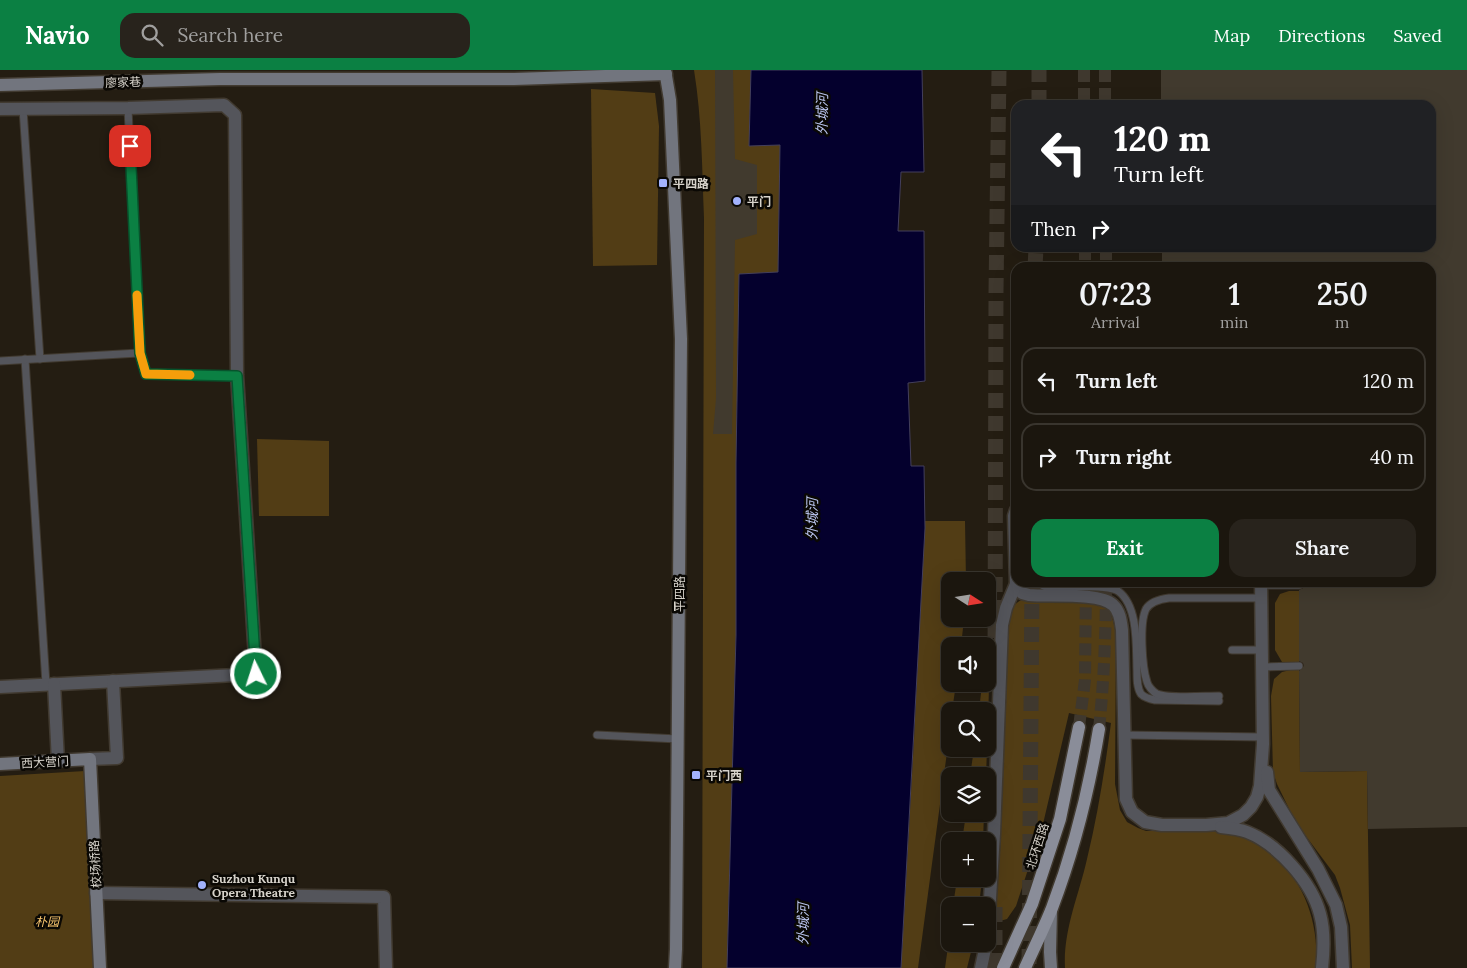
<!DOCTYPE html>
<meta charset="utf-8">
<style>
body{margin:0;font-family:Lora,"Noto Sans SC",serif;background:#28231c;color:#f1f3f6;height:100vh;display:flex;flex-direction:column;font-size:19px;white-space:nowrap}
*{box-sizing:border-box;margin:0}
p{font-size:16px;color:#a09f9e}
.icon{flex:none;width:28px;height:28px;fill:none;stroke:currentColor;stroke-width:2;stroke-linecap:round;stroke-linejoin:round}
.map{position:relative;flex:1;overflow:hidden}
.side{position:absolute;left:1011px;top:192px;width:425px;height:325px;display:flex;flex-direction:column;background:#1b160e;border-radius:15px;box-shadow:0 5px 20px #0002,0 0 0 1px #39352e}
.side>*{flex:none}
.hud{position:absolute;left:1011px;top:30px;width:425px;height:152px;border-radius:15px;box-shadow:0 5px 20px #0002,0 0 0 1px #39352e;background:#202124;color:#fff;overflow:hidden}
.needle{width:32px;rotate:102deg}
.controls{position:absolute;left:941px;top:502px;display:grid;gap:10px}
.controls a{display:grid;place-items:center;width:55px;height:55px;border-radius:10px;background:#1b160e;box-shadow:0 5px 20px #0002,0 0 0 1px #39352e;font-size:25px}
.pin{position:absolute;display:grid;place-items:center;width:42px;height:42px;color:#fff;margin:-21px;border-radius:10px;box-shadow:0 2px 8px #0006}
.me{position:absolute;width:55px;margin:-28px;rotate:356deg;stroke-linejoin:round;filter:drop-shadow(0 0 4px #0008)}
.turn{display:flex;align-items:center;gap:18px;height:105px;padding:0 20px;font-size:22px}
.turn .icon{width:65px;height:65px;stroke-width:2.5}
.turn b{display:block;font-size:35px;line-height:42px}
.then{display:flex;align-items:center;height:48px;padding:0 20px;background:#0003;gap:10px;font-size:19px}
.eta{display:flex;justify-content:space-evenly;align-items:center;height:85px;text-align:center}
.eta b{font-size:30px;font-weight:600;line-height:35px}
.cta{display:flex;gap:10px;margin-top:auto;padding:10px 20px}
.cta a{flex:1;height:58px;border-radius:15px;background:#0b8043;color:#fff;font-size:20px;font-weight:600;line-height:58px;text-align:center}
.cta a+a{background:#28231c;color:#f1f3f6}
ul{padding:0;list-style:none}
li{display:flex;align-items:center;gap:15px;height:68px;margin:0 10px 8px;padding:0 10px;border:2px solid #39352e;border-radius:15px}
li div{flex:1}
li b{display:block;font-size:19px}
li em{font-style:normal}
header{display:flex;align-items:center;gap:30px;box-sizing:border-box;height:70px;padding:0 25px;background:#0b8043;color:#fff}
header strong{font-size:24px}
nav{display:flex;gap:28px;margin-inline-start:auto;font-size:18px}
.search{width:350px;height:45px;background:#28231c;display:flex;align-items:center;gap:12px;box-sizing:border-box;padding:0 18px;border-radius:15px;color:#a09f9e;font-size:19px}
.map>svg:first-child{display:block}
</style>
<header>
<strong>Navio</strong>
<div class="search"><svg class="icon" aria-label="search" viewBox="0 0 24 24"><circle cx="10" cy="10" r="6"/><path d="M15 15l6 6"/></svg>Search here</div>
<nav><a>Map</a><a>Directions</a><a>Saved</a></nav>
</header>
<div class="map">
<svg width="1467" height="898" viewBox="0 0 1467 898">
<rect width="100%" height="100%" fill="#241d12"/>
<g fill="#523d15">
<path d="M694 0H751L749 75H780L778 203 739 205 736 393V565L727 898H702L704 148C702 98 702 49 694 0Z"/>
<path d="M591 19 655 23 659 56 657 195 593 196Z"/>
<path d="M257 369 329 371V446H259Z"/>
<path d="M924 451H965L966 511H950V549H964L961 576H950V614H956L952 641H950V660L918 898H901L914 670Z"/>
<path d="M1289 521H1299V592H1282L1275 580V533L1280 524Z"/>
<path d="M1025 529C1043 530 1090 527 1104 536 1113 543 1114 555 1116 565L1115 714 1120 740 1127 752 1138 758 1146 761C1172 762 1201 756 1226 762 1289 776 1321 836 1316 898H1065C1063 860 1079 825 1087 789 1098 744 1105 698 1111 653L1069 643 1043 754 1016 836 1007 849 1000 851 994 849 1000 782 1008 554C1011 542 1012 532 1025 529Z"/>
<path d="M991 545 988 652V641H979L982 614H988L987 576Z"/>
<path d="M1299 598 1300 702 1367 701 1370 898H1352L1350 855 1340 818 1335 805 1296 753 1277 714 1273 702 1271 626 1274 609 1282 602Z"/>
<path d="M974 679H987L986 706H970Z"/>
<path d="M85 701 95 898H0V706Z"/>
<path d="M966 744H984L983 771H962Z"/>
<path d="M957 809H982L979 836H953Z"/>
<path d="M950 862V874H973L967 898H945Z"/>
</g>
<path fill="#04002d" stroke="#433f5c" d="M751 0H922L924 102H901L898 161H924L925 311 908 313 911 396H924L925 458 901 898H727L736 565V393L739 204 778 202 780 75 749 76Z"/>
<g fill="#413a2e">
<path d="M715 0H733L735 89 757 95V164L735 170 732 364H713L716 328Z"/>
<path d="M1161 0H1467V757L1368 759 1367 701 1300 702 1299 601 1304 596 1303 593 1299 591V520L1303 518 1304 512H1431V198H1162V178H1431V35H1161Z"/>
</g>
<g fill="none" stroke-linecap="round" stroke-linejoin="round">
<g stroke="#3f382e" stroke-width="12" stroke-dasharray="12 6" stroke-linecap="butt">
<path d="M1084 0V35"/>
<path d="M1105 0V35"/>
<path d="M1085 178V198"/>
<path d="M1106 178V198"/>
<path d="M1079 657 1085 610 1086 512"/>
<path d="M1099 659C1104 610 1106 562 1106 512"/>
</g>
<g stroke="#3f382e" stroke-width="15" stroke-dasharray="15 8" stroke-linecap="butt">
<path d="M1039 35V0"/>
<path d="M1035 198 1036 178"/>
<path d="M995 591 996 222 999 0"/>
<path d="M1029 894 1032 512"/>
<path d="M995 898V831"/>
</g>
<g stroke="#413a30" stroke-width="9">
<g id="lane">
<path d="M128 38 139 283 146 304 237 305"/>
<path d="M23 39 40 289"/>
<path d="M25 289 46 614"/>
<path d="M0 291 139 283"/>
<path d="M1036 512 1046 517C1061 517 1107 514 1118 521 1139 536 1136 579 1137 601 1137 609 1137 618 1141 624 1145 628 1150 629 1155 630L1219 631"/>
<path d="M1261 515H1299"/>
<path d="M1232 580H1262"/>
<path d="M1262 597 1299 596"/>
<path d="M1219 626C1204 626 1169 629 1157 624 1153 622 1148 616 1147 612 1142 597 1139 553 1146 539 1151 531 1161 529 1169 528H1261"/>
<path d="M597 665 678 669"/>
<path d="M1124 665 1263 667"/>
</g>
</g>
<g stroke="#413a30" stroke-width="15">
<g id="street">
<path d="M0 39 128 38 224 35 235 45 237 305 256 604 0 617"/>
<path d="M1016 514 1022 523 1029 525C1049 527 1099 522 1113 535 1120 541 1121 552 1122 560L1126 729 1132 742 1145 752 1162 755H1206L1228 753 1243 745 1251 737 1257 727 1260 716 1263 674 1261 512"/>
<path d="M54 614 58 691"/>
<path d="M90 689 117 688 113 611"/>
<path d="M1267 702 1269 720 1318 799 1336 835 1341 857 1343 898"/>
<path d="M1221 757C1230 758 1239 759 1247 762 1278 774 1312 813 1320 844 1325 862 1324 880 1322 898"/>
<path d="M96 823 384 827 386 898"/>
<path d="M988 861 994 764 1002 555 1006 538 1016 514 1014 446 1016 440"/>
<path d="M981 898 986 874"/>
</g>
</g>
<g stroke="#413a30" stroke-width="15">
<g id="secondary">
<path d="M665 0 670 30 681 269 676 879 675 898"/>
<path d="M0 15 220 9H514L666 4"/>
<path d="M0 694 90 689 100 898"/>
<path d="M1051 898 1050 882 1051 841"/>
</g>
</g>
<g stroke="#413a30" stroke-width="15">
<g id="primary">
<path d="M1003 898 1032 834 1060 749 1079 657"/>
<path d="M1025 898C1034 878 1044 858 1052 838 1074 780 1089 720 1099 659"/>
</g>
</g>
<use href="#lane" stroke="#54555b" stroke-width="7"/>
<use href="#street" stroke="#54555b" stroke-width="12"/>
<use href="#secondary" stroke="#72757e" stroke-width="12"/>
<use href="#primary" stroke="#8a8d99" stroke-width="12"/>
</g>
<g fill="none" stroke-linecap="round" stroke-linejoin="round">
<g stroke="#07532c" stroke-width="12">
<path id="route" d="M130 76 140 283 146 304 237 306 256 604"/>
</g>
<use href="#route" stroke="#0b8043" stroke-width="9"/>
<path stroke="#f59e0b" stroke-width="9" d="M137 225 140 283 146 304 190 305"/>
</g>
<g fill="#a2b2fd" stroke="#0a0804" stroke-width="2">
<rect x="658" y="108" width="10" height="10" rx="2.5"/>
<circle cx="737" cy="131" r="5"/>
<rect x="691" y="700" width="10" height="10" rx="2.5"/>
<circle cx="202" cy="815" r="5"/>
</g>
<g text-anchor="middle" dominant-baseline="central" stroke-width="5" stroke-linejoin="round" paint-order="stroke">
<g font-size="12" fill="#d7d3cb" stroke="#0a0804">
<text transform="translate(123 12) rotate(-2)">廖家巷</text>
<text transform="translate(679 524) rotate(-90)">平四路</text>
<text transform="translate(45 692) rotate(-3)">西大营门</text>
<text transform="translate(1037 776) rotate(-72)">北环西路</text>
<text transform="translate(95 794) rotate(-93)">校场桥路</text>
</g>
<g font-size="12" font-weight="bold" fill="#d7d3cb" stroke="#0a0804" text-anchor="start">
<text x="673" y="113">平四路</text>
<text x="747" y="131">平门</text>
<text x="706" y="705">平门西</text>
<text x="212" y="808">Suzhou Kunqu<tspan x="212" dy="14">Opera Theatre</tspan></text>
</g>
<g font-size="12" font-style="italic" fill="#f9c66f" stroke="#0a0804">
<text x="47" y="851">朴园</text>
</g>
<g font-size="14" font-style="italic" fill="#bac5ef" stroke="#0a0804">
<text transform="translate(822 44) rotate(-89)">外城河</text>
<text transform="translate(812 449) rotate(-89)">外城河</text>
<text transform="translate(803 854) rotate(-89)">外城河</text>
</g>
</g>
</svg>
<div class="controls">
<a><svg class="needle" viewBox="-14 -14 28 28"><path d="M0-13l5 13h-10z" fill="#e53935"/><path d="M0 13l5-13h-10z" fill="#a09f9e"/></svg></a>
<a><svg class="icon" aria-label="sound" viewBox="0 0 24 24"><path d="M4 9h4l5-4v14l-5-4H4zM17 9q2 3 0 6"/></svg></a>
<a><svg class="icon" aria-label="search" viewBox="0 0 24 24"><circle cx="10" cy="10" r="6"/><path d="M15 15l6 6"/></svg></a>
<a><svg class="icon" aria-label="layers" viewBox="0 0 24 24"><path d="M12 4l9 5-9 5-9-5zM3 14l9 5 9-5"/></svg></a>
<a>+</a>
<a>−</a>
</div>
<div class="pin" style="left:130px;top:76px;background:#d93025"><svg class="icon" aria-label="arrive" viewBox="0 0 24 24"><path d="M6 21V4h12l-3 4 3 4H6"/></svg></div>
<svg class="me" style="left:256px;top:604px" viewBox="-20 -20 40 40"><circle r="17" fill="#0b8043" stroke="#fff" stroke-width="3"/><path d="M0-11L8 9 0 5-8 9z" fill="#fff"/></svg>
<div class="hud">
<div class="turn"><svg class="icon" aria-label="left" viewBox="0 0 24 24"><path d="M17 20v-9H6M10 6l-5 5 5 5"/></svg><div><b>120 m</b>Turn left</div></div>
<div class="then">Then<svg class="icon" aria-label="right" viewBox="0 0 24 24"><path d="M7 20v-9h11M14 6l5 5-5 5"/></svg></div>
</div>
<section class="side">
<div class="eta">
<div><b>07:23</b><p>Arrival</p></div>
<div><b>1</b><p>min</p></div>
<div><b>250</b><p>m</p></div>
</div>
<ul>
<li><svg class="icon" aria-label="left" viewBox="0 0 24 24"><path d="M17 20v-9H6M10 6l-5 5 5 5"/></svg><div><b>Turn left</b></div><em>120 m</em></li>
<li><svg class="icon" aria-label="right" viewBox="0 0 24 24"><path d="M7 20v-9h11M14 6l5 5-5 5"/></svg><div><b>Turn right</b></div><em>40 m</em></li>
</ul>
<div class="cta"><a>Exit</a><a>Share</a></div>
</section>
</div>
